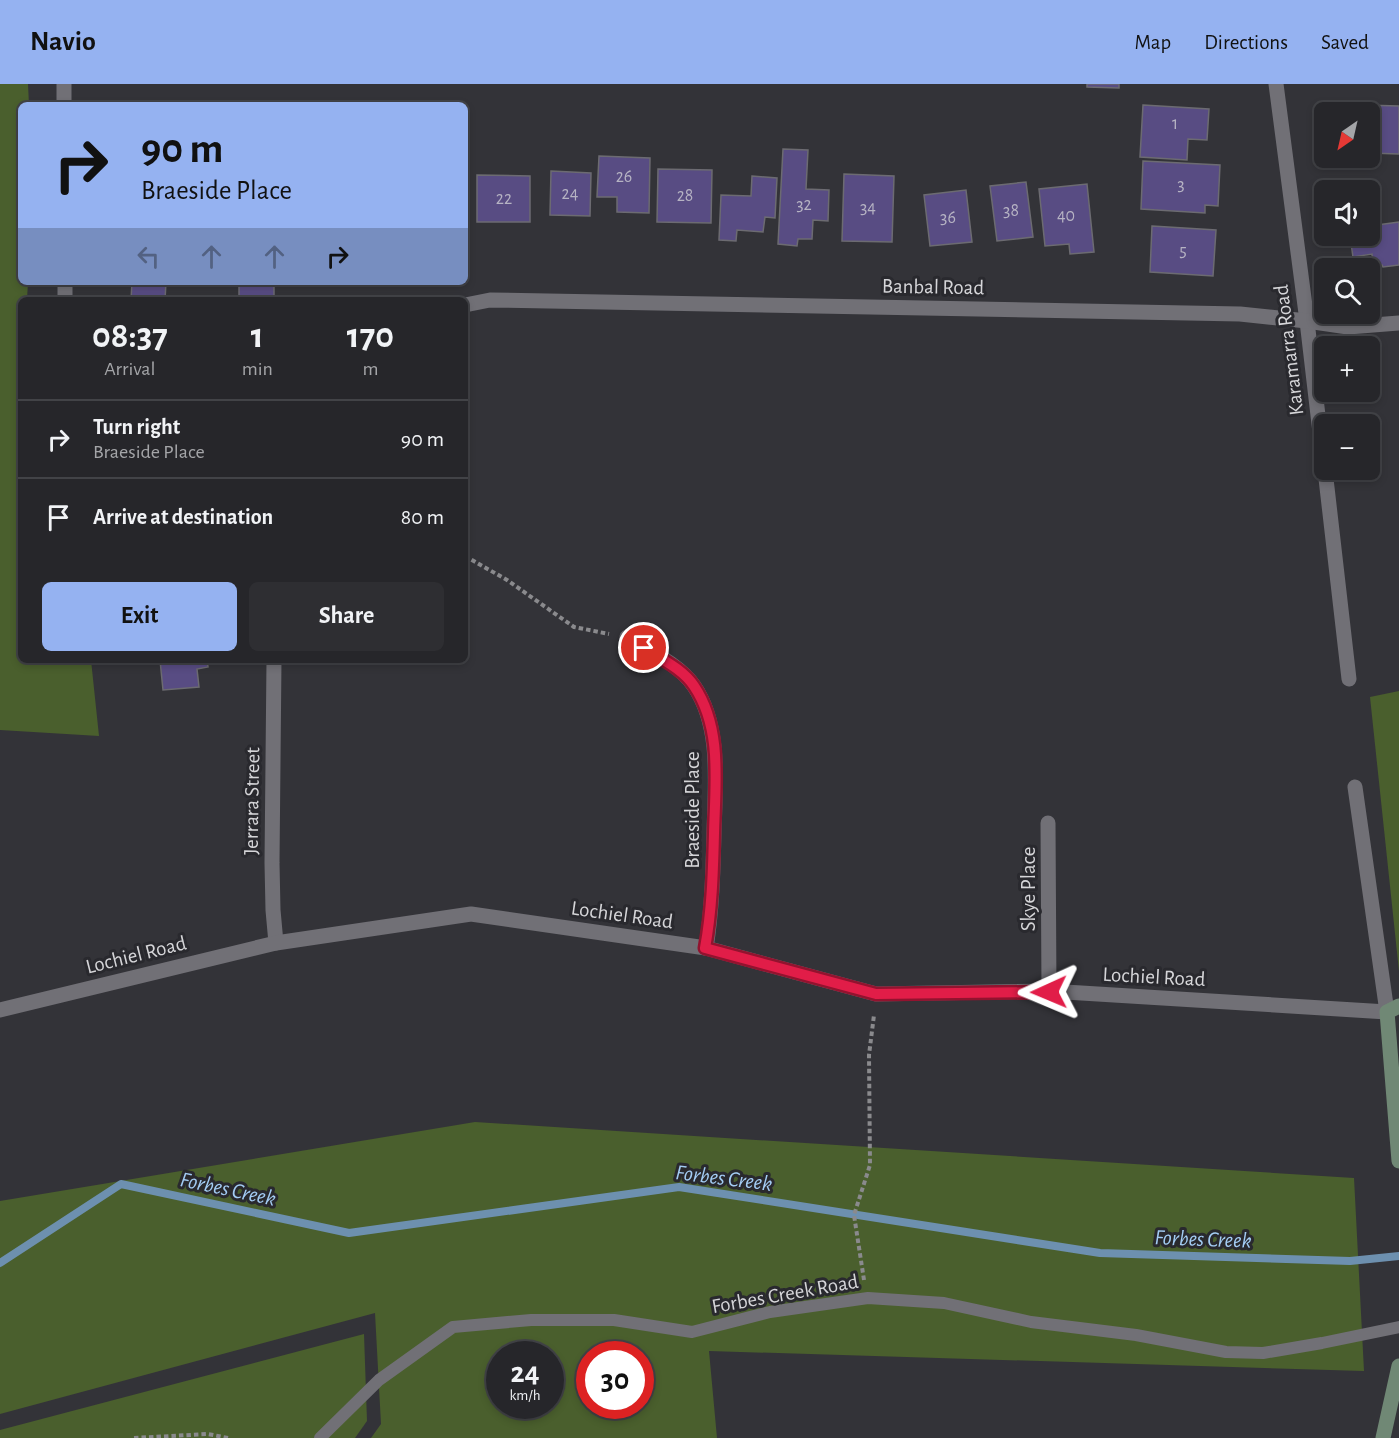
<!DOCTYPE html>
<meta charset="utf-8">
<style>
body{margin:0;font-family:"Alegreya Sans",sans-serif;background:#2e2e32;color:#f1f3f6;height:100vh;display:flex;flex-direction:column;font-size:22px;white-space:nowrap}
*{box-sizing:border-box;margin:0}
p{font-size:20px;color:#a4a5a8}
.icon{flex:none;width:33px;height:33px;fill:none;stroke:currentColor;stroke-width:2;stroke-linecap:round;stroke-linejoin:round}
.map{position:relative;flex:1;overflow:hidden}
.side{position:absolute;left:18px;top:213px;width:450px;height:366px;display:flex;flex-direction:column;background:#26262a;border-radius:9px;box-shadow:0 3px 9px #0003,0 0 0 2px #424347}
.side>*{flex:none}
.banner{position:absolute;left:18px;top:18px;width:450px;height:183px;border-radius:9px;box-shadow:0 3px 9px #0003,0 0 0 2px #424347;background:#95b2f1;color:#111;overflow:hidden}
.needle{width:39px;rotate:214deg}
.tools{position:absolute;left:1314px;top:18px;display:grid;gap:12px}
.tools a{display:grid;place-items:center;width:66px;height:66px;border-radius:9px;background:#26262a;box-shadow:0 3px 9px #0003,0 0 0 2px #424347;font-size:30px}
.speed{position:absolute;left:486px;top:1257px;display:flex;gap:12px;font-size:30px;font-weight:700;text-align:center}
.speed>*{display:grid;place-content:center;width:78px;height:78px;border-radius:50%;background:#26262a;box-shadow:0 3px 9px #0003,0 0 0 2px #424347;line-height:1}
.speed small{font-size:15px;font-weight:400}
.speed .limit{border:9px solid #d22;background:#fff;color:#111}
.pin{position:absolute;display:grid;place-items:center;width:51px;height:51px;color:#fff;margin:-26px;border:3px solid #fff;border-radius:50%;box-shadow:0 2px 6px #0007}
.me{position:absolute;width:66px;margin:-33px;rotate:269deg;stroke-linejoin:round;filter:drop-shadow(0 0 4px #0008)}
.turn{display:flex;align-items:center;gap:21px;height:126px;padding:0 24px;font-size:27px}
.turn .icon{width:78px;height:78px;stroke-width:2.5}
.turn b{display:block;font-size:42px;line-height:51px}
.lanes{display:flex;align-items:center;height:57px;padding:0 24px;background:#0003;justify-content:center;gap:30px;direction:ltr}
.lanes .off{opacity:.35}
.eta{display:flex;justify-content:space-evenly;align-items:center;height:102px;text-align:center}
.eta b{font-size:36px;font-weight:600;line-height:42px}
.cta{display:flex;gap:12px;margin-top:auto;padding:12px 24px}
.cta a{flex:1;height:69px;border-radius:9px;background:#95b2f1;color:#111;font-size:24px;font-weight:600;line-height:69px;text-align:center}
.cta a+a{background:#2e2e32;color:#f1f3f6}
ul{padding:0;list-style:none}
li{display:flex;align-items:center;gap:18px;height:78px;padding:0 24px;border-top:2px solid #424347}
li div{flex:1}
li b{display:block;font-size:22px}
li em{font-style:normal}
header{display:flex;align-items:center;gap:36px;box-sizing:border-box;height:84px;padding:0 30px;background:#95b2f1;color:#111}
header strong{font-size:28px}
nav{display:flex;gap:33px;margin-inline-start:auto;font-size:21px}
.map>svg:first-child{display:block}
</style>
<header>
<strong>Navio</strong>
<nav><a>Map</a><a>Directions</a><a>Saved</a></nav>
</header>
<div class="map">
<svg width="1399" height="1354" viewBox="0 0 1399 1354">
<rect width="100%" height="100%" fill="#333338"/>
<g fill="#4a5f2d" fill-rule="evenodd">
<path d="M0 0H28L29 21H21V198H28L27 216H21L20 426H21V576H91L99 652 0 646Z"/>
<path d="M1399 607V887L1370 613Z"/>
<path d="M475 1038 1354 1094 1364 1287 709 1267 717 1354H371L381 1340 375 1229 0 1330V1117ZM500 1270H550V1322H500ZM590 1270H640V1322H590Z"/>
<path d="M364 1250 367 1337 355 1354H0V1346Z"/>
</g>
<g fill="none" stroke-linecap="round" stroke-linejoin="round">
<path stroke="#6d90af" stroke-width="8" d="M0 1179 121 1100 349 1149 679 1103 1100 1169 1350 1177 1399 1172"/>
</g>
<g fill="#584c83" stroke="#6c6b71" stroke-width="1.5">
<path d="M1087 0H1119V4L1087 3Z"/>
<path d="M1143 21 1209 25 1207 56 1188 55 1187 76 1140 73Z"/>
<path d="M1364 21 1399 22V70L1370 69V28H1363Z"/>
<path d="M783 65 808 66 806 105 829 106 828 137 813 136 812 155H798L797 162 778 160Z"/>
<path d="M599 72 650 74 649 129 617 128V113H597Z"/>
<path d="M465 77H466L465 141Z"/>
<path d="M1143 77 1220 81 1218 122 1205 121V129L1141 125Z"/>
<path d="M658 85 712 86 711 139 657 138Z"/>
<path d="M551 87 591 89 590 132 550 131Z"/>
<path d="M844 90 894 92 892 158 842 157Z"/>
<path d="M477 91 530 92V138H477Z"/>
<path d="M752 92 777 94 775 134 765 133 763 148 737 146 736 157 719 156 721 111 751 112Z"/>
<path d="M1026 98 1033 153 997 157 990 102Z"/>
<path d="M1087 100 1094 168 1070 170 1069 160 1045 162 1039 105Z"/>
<path d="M966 106 972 158 930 162 924 111Z"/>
<path d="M1399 138V181L1383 183 1382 181H1373L1372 170 1353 173 1350 152H1370V142Z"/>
<path d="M1152 142 1216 146 1213 192 1150 188Z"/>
<path d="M132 198H166L165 216H131Z"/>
<rect x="239" y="198" width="35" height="18"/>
<path d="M160 576H207L208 583 197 585 199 603 163 606Z"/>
</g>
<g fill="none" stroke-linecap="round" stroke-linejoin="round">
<g stroke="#8a8a8d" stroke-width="4" stroke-dasharray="4.5 3" stroke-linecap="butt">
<path d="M465 472 507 496 574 543 609 550"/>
<path d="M864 1196 854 1131 870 1081 869 971 874 931"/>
<path d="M134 1354 208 1350 228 1354"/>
</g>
<path stroke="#717076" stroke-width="12" d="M320 1354 379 1296 453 1243 531 1236H614L692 1248 770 1228 868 1214 944 1219 1031 1238 1136 1251 1226 1268 1263 1269 1322 1259 1399 1243"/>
<g stroke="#717076" stroke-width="15">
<path d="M64 0V21"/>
<path d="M1276 0 1307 237 1324 383"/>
<path d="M65 198V216"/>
<path d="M465 221 490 216 1240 230 1307 237 1348 243 1399 239"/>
<path d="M1325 386 1349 595"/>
<path d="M627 553C648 566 680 581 694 602 722 643 715 702 714 749 713 788 712 826 706 864"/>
<path d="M274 576 272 779 273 826 276 859"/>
<path d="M1048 739 1049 907"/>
<path d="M0 926 276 859 471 830 706 864 876 910 1049 907 1387 928 1355 703"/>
</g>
<g stroke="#708875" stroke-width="15">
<path d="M1399 922 1387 928 1399 1077"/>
<path d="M1383 1354 1399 1282"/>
</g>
</g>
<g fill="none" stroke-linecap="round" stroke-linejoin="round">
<g stroke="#92132f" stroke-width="15">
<path id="route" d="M644 564C661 575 683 585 694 602 723 645 715 701 714 750 713 788 712 826 705 864L876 910 1049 908"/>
</g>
<use href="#route" stroke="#e11d48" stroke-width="10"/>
</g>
<g text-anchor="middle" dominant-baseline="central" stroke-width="6" stroke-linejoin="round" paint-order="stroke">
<g font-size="18" fill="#b6b3c3">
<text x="1175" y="40">1</text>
<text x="624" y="93">26</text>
<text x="1181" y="101">3</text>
<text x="570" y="110">24</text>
<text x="685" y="112">28</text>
<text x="504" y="115">22</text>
<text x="804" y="121">32</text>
<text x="868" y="124">34</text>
<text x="1011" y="127">38</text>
<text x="1066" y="132">40</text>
<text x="948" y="134">36</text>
<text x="1183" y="167">5</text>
</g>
<g font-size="21" fill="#d5d5d8" stroke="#29292e">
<text transform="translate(933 203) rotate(1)">Banbal Road</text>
<text transform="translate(1289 266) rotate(-97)">Karamarra Road</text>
<text transform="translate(252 717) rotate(-89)">Jerrara Street</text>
<text transform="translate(692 726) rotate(-90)">Braeside Place</text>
<text transform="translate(1028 805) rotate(-90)">Skye Place</text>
<text transform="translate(622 831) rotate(8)">Lochiel Road</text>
<text transform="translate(136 871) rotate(-14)">Lochiel Road</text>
<text transform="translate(1154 893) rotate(3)">Lochiel Road</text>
<text transform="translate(785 1210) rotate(-10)">Forbes Creek Road</text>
</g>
<g font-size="22" font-style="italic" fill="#a3ccf3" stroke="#29292e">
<text transform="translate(724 1094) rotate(7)">Forbes Creek</text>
<text transform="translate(228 1105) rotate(12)">Forbes Creek</text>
<text transform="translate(1203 1155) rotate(2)">Forbes Creek</text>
</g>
</g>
</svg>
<div class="tools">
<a><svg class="needle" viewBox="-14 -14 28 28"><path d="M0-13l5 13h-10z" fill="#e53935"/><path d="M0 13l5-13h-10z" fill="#a4a5a8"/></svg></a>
<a><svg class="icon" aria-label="sound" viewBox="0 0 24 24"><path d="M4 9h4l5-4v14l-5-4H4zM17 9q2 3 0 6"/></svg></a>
<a><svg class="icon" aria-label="search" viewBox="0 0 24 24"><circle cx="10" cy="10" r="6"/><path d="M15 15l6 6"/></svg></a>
<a>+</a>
<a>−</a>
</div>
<div class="speed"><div>24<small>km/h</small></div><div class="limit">30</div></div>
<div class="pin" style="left:644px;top:564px;background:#d93025"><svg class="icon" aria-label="arrive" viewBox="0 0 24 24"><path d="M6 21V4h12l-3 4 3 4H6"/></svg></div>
<svg class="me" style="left:1049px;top:908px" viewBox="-20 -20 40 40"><path d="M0-17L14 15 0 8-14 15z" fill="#e11d48" stroke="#fff" stroke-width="4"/></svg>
<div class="banner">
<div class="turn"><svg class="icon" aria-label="right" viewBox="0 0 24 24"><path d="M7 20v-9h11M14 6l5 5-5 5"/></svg><div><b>90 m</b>Braeside Place</div></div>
<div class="lanes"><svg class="icon off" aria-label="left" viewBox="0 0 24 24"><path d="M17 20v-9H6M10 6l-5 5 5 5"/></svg><svg class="icon off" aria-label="ahead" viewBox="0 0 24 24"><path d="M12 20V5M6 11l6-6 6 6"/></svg><svg class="icon off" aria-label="ahead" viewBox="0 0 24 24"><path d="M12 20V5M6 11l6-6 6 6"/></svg><svg class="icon" aria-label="right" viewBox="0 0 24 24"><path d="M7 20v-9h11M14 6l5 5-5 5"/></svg></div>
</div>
<section class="side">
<div class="eta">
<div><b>08:37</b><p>Arrival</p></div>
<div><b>1</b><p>min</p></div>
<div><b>170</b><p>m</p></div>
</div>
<ul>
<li><svg class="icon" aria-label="right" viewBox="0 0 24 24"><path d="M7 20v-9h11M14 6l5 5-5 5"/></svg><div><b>Turn right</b><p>Braeside Place</p></div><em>90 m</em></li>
<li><svg class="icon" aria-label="arrive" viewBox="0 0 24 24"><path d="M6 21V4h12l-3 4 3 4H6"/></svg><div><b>Arrive at destination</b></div><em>80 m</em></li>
</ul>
<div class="cta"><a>Exit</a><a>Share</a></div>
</section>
</div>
